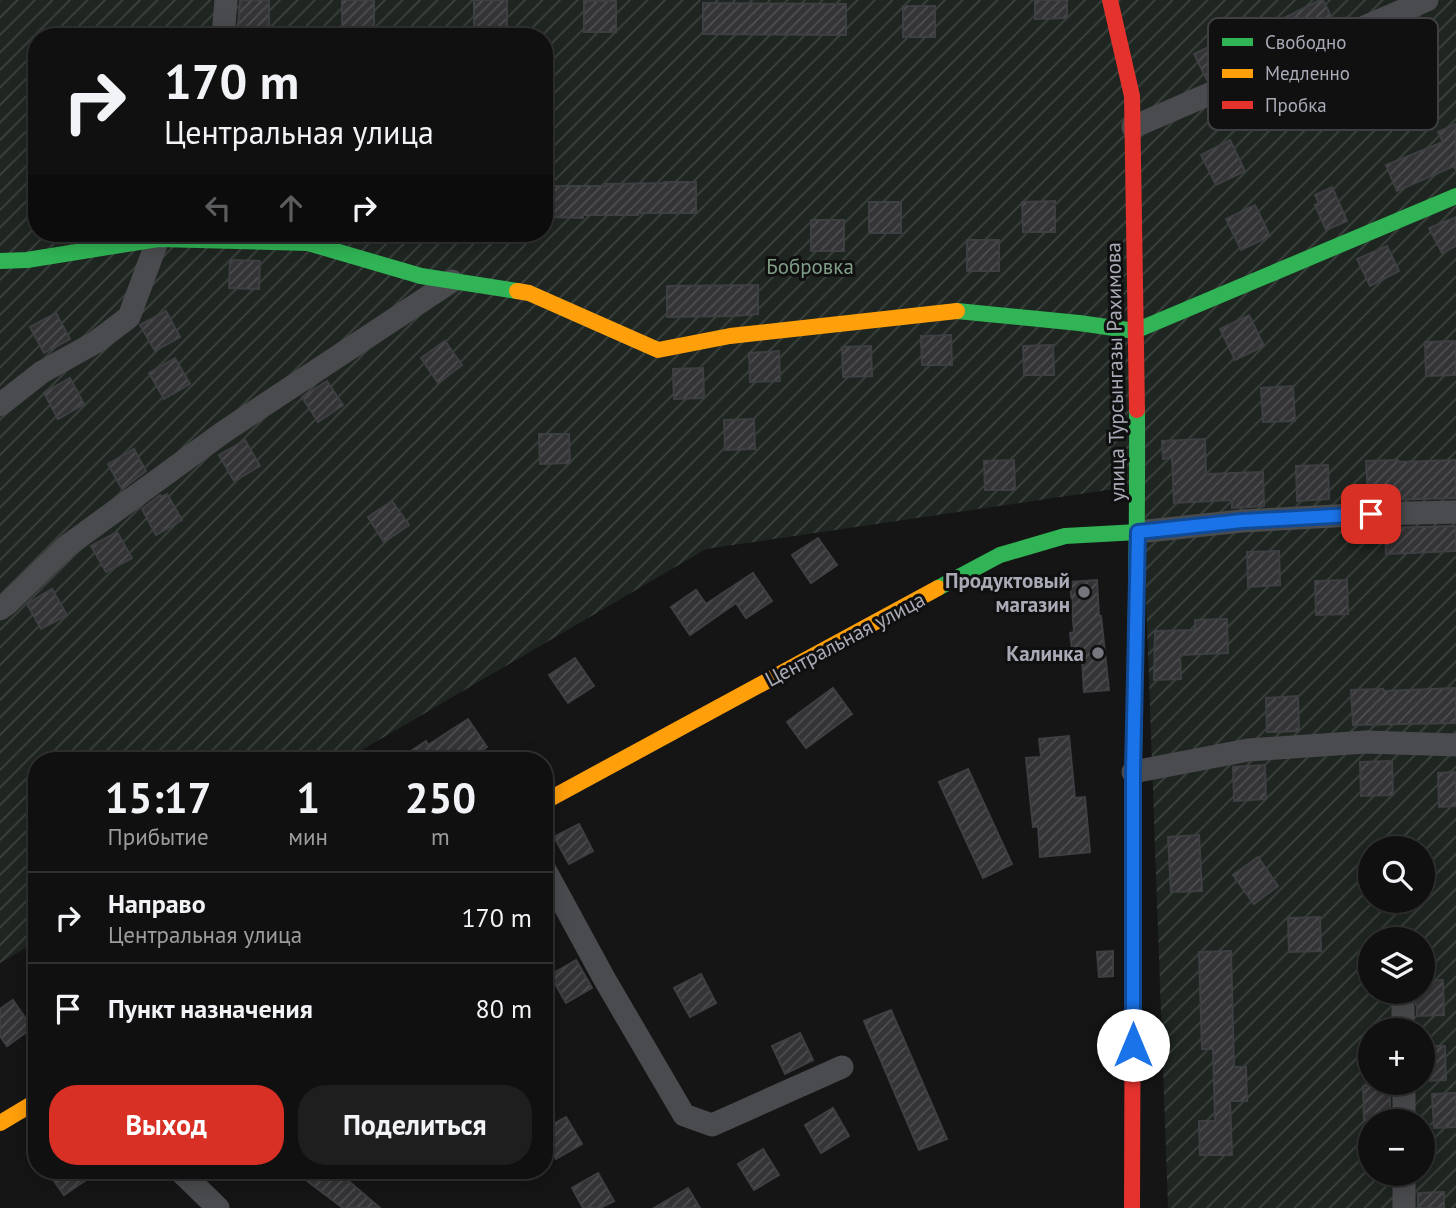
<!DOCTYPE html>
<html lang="ru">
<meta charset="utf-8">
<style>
body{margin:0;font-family:"PT Sans",sans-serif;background:#1e1e1e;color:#f1f3f6;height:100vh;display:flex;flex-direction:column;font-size:26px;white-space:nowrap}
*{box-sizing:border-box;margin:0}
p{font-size:23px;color:#9c9d9f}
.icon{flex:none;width:38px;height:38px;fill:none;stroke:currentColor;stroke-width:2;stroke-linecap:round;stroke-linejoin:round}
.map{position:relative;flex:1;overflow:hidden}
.side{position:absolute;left:28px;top:752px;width:525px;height:427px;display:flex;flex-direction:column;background:#101010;border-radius:28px;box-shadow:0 4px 18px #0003,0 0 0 2px #303030}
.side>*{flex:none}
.top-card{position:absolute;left:28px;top:28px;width:525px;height:214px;border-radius:28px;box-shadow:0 4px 18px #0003,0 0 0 2px #303030;background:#101010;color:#f1f3f6;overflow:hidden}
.controls{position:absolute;left:1358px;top:836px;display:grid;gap:14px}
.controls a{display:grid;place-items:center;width:77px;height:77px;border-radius:50%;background:#101010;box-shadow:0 4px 18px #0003,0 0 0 2px #303030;font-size:35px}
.pin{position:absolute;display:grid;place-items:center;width:60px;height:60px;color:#fff;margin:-30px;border-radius:14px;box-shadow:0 4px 10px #0006}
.me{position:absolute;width:77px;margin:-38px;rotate:0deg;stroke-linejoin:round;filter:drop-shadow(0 0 5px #0008)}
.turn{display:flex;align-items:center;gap:24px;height:147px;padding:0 21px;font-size:32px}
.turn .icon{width:91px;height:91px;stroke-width:2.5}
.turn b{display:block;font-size:49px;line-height:60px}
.lanes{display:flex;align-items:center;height:66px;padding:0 21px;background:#0003;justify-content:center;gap:35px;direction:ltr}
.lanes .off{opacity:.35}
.eta{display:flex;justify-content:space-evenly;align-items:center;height:119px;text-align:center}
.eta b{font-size:42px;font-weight:700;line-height:49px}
.button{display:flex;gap:14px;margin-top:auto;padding:14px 21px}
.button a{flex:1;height:80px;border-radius:28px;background:#d93025;color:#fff;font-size:28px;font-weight:700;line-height:80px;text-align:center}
.button a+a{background:#1e1e1e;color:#f1f3f6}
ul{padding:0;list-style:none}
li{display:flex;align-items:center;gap:21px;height:91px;padding:0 21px;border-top:2px solid #303030}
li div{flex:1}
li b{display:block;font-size:26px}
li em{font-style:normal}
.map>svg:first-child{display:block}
</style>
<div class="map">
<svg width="1456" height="1208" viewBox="0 0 1456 1208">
<defs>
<pattern id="garden-furrows" width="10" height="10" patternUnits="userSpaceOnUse" patternTransform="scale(1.75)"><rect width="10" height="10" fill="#1f2621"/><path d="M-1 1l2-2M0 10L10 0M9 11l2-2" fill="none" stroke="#3d433f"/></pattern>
<pattern id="building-hatch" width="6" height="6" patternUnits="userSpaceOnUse" patternTransform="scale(1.75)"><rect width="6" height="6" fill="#343437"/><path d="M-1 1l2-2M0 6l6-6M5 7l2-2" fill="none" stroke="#4f4f52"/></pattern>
</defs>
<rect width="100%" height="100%" fill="#151516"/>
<path fill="url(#garden-furrows)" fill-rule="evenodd" d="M0 0H1456V1208H1168L1142 485 706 549 343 761H37V941L0 963ZM37 37H544V233H37ZM1370 849H1423V901H1370ZM1370 940H1423V992H1370ZM1370 1031H1423V1083H1370ZM1370 1122H1423V1174H1370Z"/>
<g fill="url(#building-hatch)" stroke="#3e3f42" stroke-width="2">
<path d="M240 0H269V27L238 28Z"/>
<rect x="342" y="0" width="32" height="27"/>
<rect x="474" y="0" width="33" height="29"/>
<path d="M1035 0H1067V18L1035 19Z"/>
<path d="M1320 0H1323L1335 24 1207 80 1194 54 1223 40 1224 42 1270 19 1272 24Z"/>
<rect x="584" y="1" width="32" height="31"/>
<path d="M703 3 846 4V35L703 34Z"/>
<rect x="903" y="6" width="32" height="31"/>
<path d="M1456 124V170L1454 166 1397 191 1386 165 1443 142 1438 132Z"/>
<path d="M1230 140 1245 171 1216 185 1201 155Z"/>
<path d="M664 182H696V213H638V215H583V218L551 217V186H606V184L664 183Z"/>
<path d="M1332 187 1347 221 1326 230 1315 205 1319 203 1315 195Z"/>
<path d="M1055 201V232H1023L1022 202Z"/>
<rect x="869" y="202" width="32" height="31"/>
<path d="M1255 205 1270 236 1241 250 1226 219Z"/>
<path d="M1456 217V246L1442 253 1429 228Z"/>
<rect x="811" y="220" width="33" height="31"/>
<rect x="967" y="240" width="32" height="31"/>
<path d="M1387 246 1399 271 1370 286 1357 259Z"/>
<path d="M230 260 260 261 259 289 229 288Z"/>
<path d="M758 285V314L734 316 667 317V286Z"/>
<path d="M166 311 180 337 155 351 140 325Z"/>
<path d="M56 313 70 339 44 353 30 327Z"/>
<path d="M1249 315 1264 346 1235 360 1220 329Z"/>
<path d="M951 335 952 365H922L921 336Z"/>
<path d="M445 341 462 365 438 383 421 358Z"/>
<path d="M1456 341V375L1426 376 1425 342Z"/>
<path d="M1053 345 1054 375H1024L1023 346Z"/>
<path d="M871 346 872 376 843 377 842 347Z"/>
<path d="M779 351 780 381 750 382 749 353Z"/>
<path d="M175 358 190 384 164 399 149 373Z"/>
<path d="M703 368 704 398 674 399 673 369Z"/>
<path d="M70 378 84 404 58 419 44 393Z"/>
<path d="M327 381 343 405 318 422 302 397Z"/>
<path d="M1293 386 1295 421 1263 422 1261 388Z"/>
<path d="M754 419 755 449 725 450 724 420Z"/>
<path d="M539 434H569L570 463 540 464Z"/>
<path d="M1205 439 1206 474 1263 472 1264 506 1232 508V500L1174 503 1172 458 1163 459 1162 441Z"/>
<path d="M245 440 260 466 234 481 219 455Z"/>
<path d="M134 449 146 471 122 489 108 464Z"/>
<path d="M1014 460 1015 490H985L984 461Z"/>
<path d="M1398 460 1399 462 1456 460V498L1383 500V495L1368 496 1366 461Z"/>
<path d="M1328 465 1329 499 1297 501 1296 466Z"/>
<path d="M167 494 182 520 156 535 142 509 160 495 161 497Z"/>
<path d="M392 501 409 525 384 542 368 517Z"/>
<path d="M1456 526V551L1386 554 1385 528Z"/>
<path d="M117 532 132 558 106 572 91 546Z"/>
<path d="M818 538 837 565 811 583 792 555Z"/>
<path d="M1279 551 1280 585 1248 587 1247 552Z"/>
<path d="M753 573 772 601 746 618 736 603 690 635 671 607 696 590 706 604Z"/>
<path d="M1097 580 1099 616H1101L1109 690 1084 692 1082 657 1073 658 1070 633 1074 632 1070 582Z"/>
<path d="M1347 580 1348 614 1316 615 1315 581Z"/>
<path d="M52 589 67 615 41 629 27 604Z"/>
<path d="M1227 619 1228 653 1180 655 1181 679 1154 680 1155 631 1195 630V620Z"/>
<path d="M575 658 594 686 568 703 549 675Z"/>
<path d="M833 688 852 714 806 748 787 722Z"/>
<path d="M1456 688V723L1353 725 1351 690 1383 689 1384 691Z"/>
<path d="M1298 696 1299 731 1267 732 1266 698Z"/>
<path d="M468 719 487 747 466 761H396L426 741 428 745Z"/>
<path d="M1069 736 1075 798 1085 797 1090 852 1040 857 1038 826 1033 827 1026 758 1041 757 1039 739Z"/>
<path d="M1392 761 1393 795 1361 796 1360 762Z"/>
<path d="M1265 765 1266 799 1234 801 1233 767Z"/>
<path d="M968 769 1012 864 983 878 939 782Z"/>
<path d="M1456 772V806L1439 807 1438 773Z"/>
<path d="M579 824 593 851 569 864 554 837Z"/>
<path d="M1199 835 1202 891 1171 892 1168 837Z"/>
<path d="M1258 857 1278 886 1254 904 1233 875Z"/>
<path d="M1320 917 1321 951 1289 952 1288 918Z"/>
<path d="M1113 951V976L1099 977 1097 952Z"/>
<path d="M1231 951 1234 1067H1246L1247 1101H1230L1232 1155H1200L1199 1121H1215L1213 1049H1202L1199 952Z"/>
<path d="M576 960 592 988 566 1003 550 975Z"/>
<path d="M701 974 716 1003 690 1017 674 988Z"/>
<path d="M1443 980 1444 1015 1417 1016V1007L1415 1002 1411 997V992H1423V981Z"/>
<path d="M13 1000 32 1028 7 1046 0 1036V1009Z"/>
<path d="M891 1010 947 1139 919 1150 864 1021Z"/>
<path d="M800 1033 813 1060 785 1074 772 1046Z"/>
<path d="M1423 1046H1445L1446 1080 1423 1081Z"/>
<path d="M1390 1085V1119L1364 1120 1363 1086Z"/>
<path d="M1456 1093V1127L1434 1128 1432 1094Z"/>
<path d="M833 1108 849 1136 821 1153 805 1125Z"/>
<path d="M566 1117 582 1144 556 1159 544 1139V1129Z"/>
<path d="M763 1149 779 1175 754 1190 738 1164Z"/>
<path d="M47 1171H99L64 1195Z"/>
<path d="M294 1171H350L345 1178 380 1208H343Z"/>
<path d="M598 1173 614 1201 600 1208H583L572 1188Z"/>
<path d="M688 1188 700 1208H654Z"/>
<path d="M1444 1192V1208H1418V1193Z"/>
</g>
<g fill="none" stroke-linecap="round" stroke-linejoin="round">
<g stroke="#4a4b4e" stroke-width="23">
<path d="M223 37 226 0"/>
<path d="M1133 127 1427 0"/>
<path d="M0 405 42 372 96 342 129 317 158 239 165 233"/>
<path d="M1138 532 1242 521 1371 514 1456 512"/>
<path d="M0 609 7 604 67 546 225 431 452 281"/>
<path d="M1133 772 1248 750 1366 742 1456 745"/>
<path d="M544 868 605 980 684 1115 712 1125 842 1067"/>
<path d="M1403 1008V1031"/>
<path d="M1404 1083V1122"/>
<path d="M180 1171 218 1208"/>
<path d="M1404 1174V1208"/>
</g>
<g stroke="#30b455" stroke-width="16">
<path d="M0 261 27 260 158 239 308 243 421 276 517 291"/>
<path d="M957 311 1079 323 1135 331 1456 196"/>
<path d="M938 588 1000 555 1065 536 1138 532"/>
<path d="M1133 900C1133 736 1138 573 1137 410"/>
</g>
<g stroke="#ff9f0a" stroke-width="16">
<path d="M517 291 529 293 658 350 730 336 957 311"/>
<path d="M544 802 938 588"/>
<path d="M0 1123 37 1101"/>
</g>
<g stroke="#e5322d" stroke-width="16">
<path d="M1110 0 1132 96 1137 410"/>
<path d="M1132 1208 1133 900"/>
</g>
</g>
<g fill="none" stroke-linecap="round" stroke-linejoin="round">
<g stroke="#114b97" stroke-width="18">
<path id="route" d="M1133 1045V772L1138 532 1242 521 1371 514"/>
</g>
<use href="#route" stroke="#1a73e8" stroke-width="12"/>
</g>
<g fill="#75767e" stroke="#101011" stroke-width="2.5">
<circle cx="1084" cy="592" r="7"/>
<circle cx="1098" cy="653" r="7"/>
</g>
<g text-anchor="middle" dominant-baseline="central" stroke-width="6" stroke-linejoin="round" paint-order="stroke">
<g font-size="21" fill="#809f87" stroke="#101011">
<text x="810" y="266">Бобровка</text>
</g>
<g font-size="21" fill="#a8aab6" stroke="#101011">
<text transform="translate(1115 372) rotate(-91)">улица Турсынгазы Рахимова</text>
<text transform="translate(845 639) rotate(-28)">Центральная улица</text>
</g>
<g font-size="21" font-weight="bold" fill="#a8aab6" stroke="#101011" text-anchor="end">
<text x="1070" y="580">Продуктовый<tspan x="1070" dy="24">магазин</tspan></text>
<text x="1084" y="653">Калинка</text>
</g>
</g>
<rect x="1208" y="18" width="230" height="112" rx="10" fill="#101011" stroke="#3e3e43" stroke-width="2"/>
<rect x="1222" y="38" width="31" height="8" fill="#30b455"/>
<rect x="1222" y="69" width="31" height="9" fill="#ff9f0a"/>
<rect x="1222" y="101" width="31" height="8" fill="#e5322d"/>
<g font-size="19" fill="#a8aab6">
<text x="1265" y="49">Свободно</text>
<text x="1265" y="80">Медленно</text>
<text x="1265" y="112">Пробка</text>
</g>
</svg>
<div class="controls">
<a><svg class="icon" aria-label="search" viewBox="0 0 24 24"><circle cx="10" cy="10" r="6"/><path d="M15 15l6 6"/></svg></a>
<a><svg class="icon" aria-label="layers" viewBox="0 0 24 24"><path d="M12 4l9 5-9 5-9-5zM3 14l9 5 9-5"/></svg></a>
<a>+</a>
<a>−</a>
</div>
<div class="pin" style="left:1371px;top:514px;background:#d93025"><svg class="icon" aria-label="arrive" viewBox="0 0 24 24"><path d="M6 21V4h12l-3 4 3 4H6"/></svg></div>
<svg class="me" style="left:1133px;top:1045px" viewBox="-20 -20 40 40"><circle r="19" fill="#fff"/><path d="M0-13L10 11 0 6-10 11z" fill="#1a73e8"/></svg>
<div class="top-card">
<div class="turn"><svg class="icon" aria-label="right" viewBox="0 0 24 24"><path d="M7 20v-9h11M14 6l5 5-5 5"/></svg><div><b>170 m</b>Центральная улица</div></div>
<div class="lanes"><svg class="icon off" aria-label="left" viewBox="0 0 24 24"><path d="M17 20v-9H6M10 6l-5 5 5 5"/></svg><svg class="icon off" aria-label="ahead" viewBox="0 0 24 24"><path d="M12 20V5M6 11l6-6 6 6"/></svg><svg class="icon" aria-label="right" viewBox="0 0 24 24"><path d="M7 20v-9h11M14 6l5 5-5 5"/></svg></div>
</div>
<section class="side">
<div class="eta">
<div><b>15:17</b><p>Прибытие</p></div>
<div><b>1</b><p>мин</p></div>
<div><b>250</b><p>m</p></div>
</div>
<ul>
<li><svg class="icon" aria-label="right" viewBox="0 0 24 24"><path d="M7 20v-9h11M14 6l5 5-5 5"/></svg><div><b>Направо</b><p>Центральная улица</p></div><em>170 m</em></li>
<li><svg class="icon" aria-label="arrive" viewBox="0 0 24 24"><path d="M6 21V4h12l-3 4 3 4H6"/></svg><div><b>Пункт назначения</b></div><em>80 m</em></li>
</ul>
<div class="button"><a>Выход</a><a>Поделиться</a></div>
</section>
</div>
